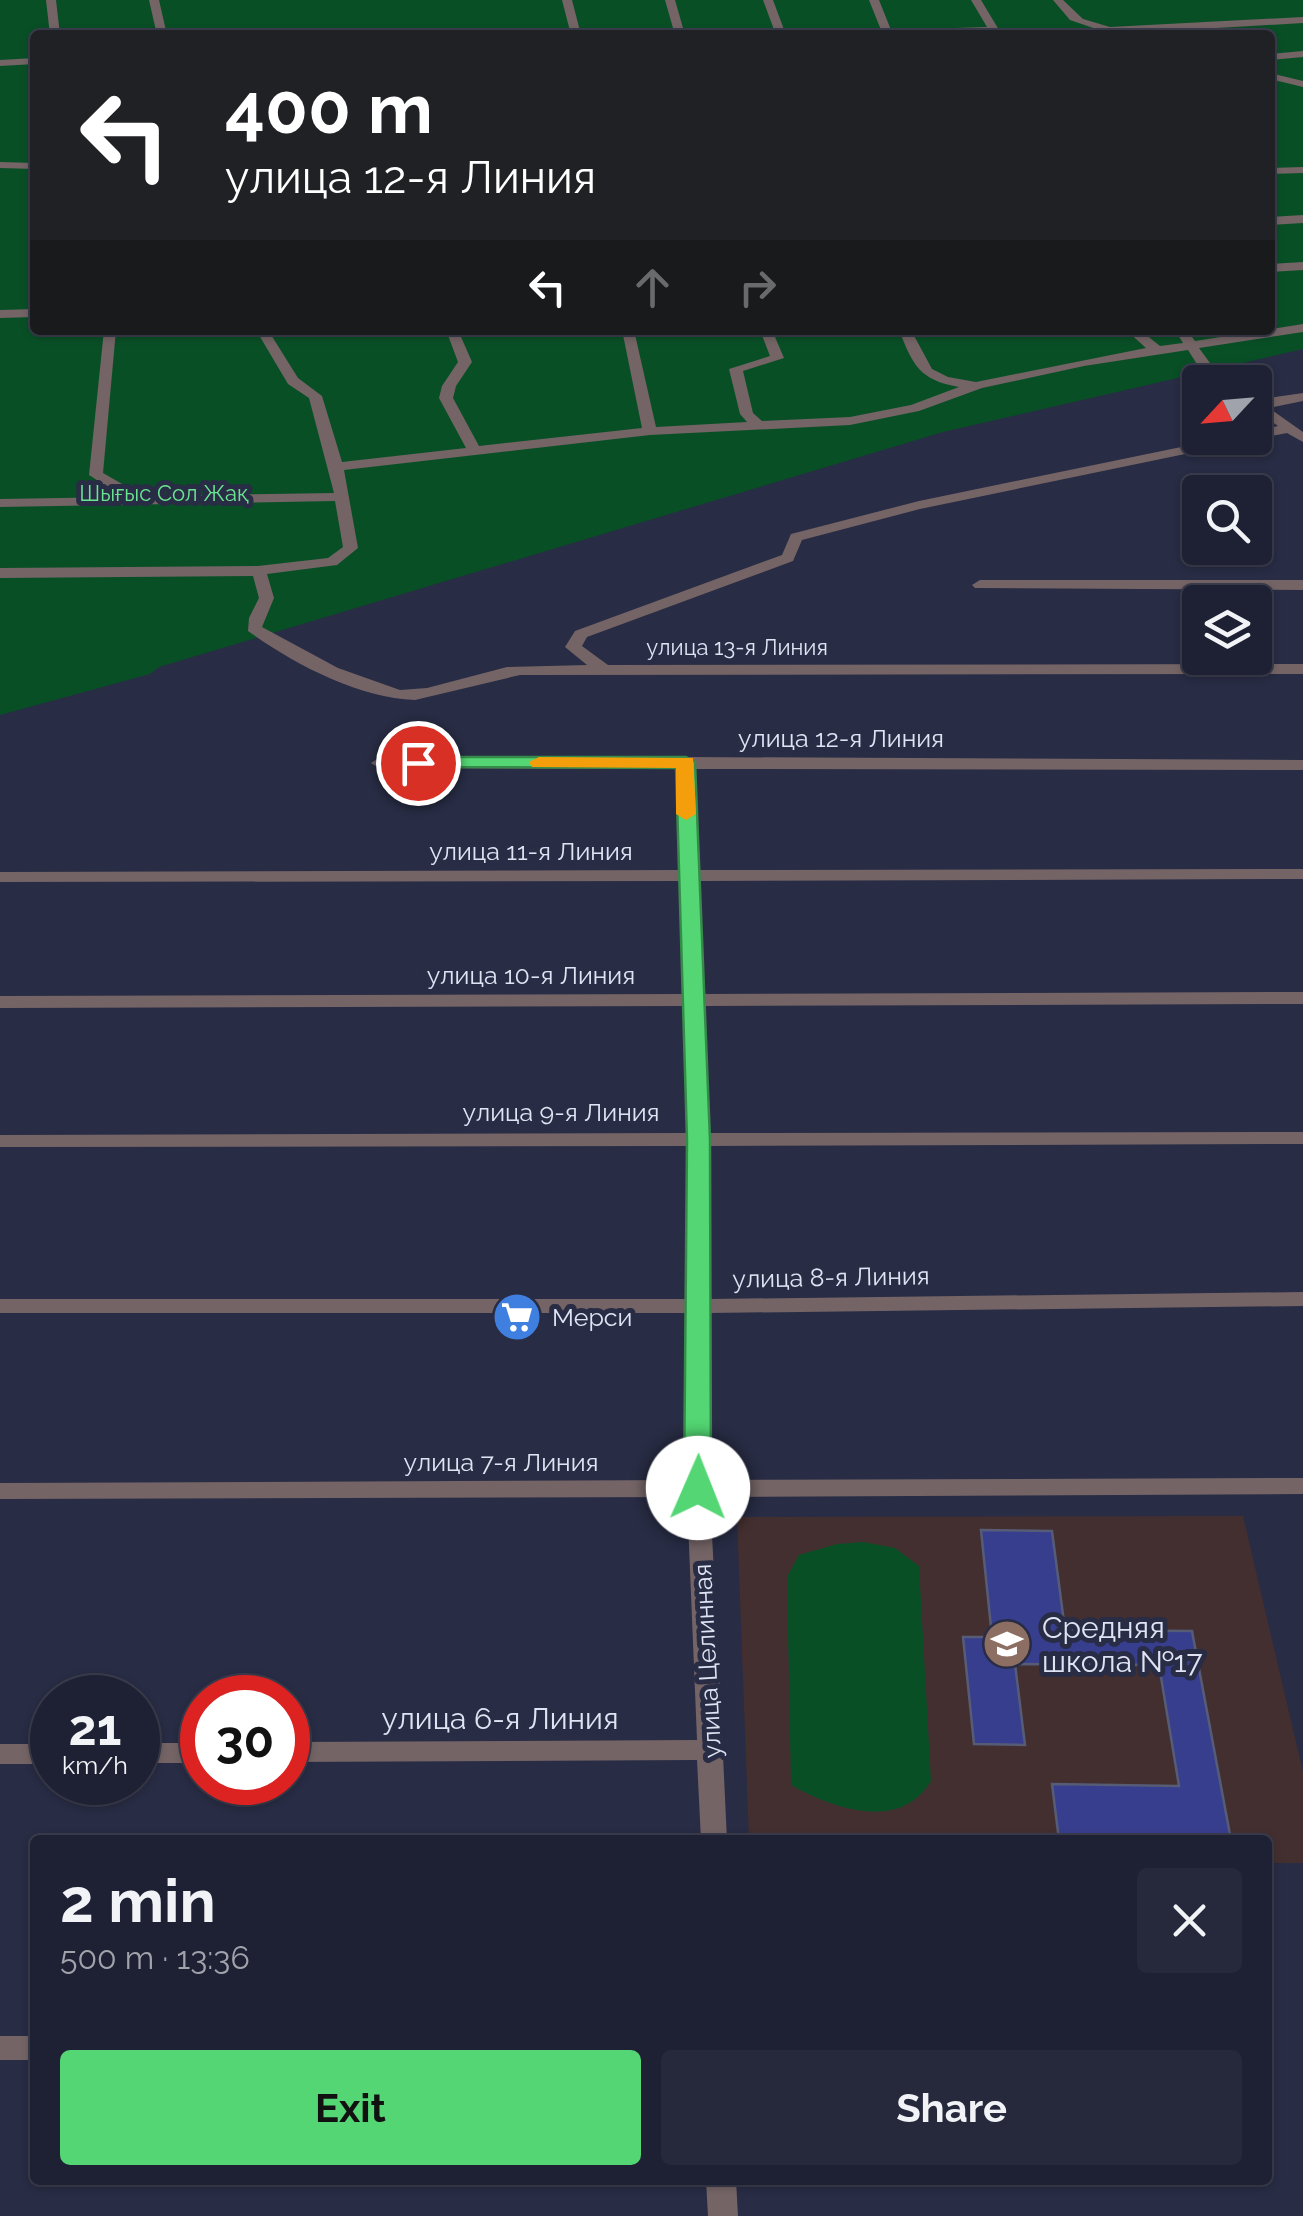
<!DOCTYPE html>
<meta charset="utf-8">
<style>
body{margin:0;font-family:Raleway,sans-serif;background:#26293b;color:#f1f3f6;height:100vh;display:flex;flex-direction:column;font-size:38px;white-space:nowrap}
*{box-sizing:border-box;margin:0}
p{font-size:32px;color:#a1a3ac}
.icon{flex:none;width:55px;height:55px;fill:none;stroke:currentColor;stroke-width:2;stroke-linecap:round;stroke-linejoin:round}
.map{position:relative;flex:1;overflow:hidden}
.sheet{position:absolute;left:30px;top:1835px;width:1242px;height:350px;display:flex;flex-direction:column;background:#1e2133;border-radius:10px;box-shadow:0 2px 8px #0004,0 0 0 2px #3c3e4e}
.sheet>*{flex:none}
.banner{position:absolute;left:30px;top:30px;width:1245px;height:305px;border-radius:10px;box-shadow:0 2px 8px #0004,0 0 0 2px #3c3e4e;background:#202124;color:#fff;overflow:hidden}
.needle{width:65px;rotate:244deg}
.fabs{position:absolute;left:1182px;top:365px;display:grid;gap:20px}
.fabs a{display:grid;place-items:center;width:90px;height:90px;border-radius:10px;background:#1e2133;box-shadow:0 2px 8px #0004,0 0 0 2px #3c3e4e;font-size:50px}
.speed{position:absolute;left:30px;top:1675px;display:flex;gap:20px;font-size:50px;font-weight:700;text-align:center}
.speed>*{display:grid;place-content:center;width:130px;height:130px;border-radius:50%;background:#1e2133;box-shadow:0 2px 8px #0004,0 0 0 2px #3c3e4e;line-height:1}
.speed small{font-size:25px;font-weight:400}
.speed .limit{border:15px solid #d22;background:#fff;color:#111}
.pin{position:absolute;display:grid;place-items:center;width:85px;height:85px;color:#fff;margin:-42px;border:5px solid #fff;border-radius:50%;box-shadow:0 2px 10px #0007}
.me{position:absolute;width:110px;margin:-55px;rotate:1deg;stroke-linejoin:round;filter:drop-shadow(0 0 8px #0008)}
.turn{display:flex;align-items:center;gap:35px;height:210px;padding:0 30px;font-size:45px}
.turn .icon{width:130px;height:130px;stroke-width:2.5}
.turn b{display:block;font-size:70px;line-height:85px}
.lanes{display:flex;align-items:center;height:95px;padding:0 30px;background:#0003;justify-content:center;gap:50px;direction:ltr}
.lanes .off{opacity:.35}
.round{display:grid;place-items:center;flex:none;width:105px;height:105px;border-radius:10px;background:#26293b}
.headline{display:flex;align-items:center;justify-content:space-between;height:170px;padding:0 30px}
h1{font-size:60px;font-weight:700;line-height:75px}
.primary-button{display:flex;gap:20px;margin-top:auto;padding:20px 30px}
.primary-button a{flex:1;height:115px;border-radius:10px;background:#53d673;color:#111;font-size:40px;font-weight:700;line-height:115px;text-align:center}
.primary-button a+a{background:#26293b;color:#f1f3f6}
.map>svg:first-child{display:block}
</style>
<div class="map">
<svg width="1303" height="2216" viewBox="0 0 1303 2216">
<rect width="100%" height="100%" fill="#282c44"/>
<path fill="#442f30" d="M1243 1516 1303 1772V1863H1268V1840H749L737 1517Z"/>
<g fill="#094f26" fill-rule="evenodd">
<path d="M0 0H1303V349L943 432 159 667 150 674 0 715ZM35 35H1270V330H35Z"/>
<path d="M863 1542 895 1548 919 1566 931 1781C900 1833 832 1808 791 1785L787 1577 799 1555 837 1544Z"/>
</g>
<path fill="#383e8e" stroke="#565b76" stroke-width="2.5" d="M981 1530 1052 1531 1065 1630 1192 1631 1231 1840H1059L1052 1784 1179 1786 1159 1665 1015 1664 1025 1745 974 1744 963 1637H992Z"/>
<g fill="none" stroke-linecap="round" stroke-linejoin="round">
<g fill="#746466" fill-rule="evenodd">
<path d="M46 0H56L60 35H50Z"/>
<path d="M149 0H159L167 35H157Z"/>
<path d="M562 0H572L581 35H571Z"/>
<path d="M665 0H675L685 35H675Z"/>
<path d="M763 0H773L786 35H776Z"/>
<path d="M869 0H879L891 30 987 27 971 0H981L1002 35H794L799 32 881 30Z"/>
<path d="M1053 0H1063L1083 19 1110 27 1303 17V23L1098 35 1102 31 1070 20Z"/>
<path d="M1303 51V57L1270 60V54Z"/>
<path d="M35 58V64L0 66V60Z"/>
<path d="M1270 73 1303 81V87L1270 79Z"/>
<path d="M0 162 35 163V169L0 168Z"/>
<path d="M1303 167V173L1270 174V168Z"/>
<path d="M1303 215V223L1270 225V217Z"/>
<path d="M1303 262V270L1270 272V264Z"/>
<path d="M35 309V317L0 318V310Z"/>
<path d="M1303 324V332L1199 348 1210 363 1230 382H1217L1200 369 1188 350 1084 366 982 388 919 411 850 425 650 435 344 470 358 548 337 565 267 574 274 598 262 627 338 668 400 690 427 688 507 667 587 665 565 647 575 631 782 555 791 534 919 501 1225 438H1250L1243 442 920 509 802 540 793 561 587 637 582 646 608 665 1303 664V674L520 675 415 700C358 698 294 664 248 631L249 618 259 598 253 576 0 578V568L258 566 328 558 343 547 335 501 0 507V499L123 497 89 475 104 330H116L103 473 143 496 334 493 309 398 288 384 256 330H268L298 378 322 396 342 462 466 448 439 398 442 386 458 362 446 330H458L472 362 456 386 453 398 479 446 642 428 622 330H634L656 427 747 422 740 414 729 369 770 356 760 330H772L784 358 743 371 753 413 762 421 850 417 911 405 959 387C919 380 913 365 899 330H911L932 369 948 377 976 382 1146 348 1126 330H1140L1160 346 1183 343 1175 330H1187L1195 341Z"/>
<path d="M1055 330H1103C1093 337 1065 337 1055 330Z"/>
<path d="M1303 393V401L1269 408 1303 432V442L1287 433 1255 439 1250 438H1255V431L1278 426 1255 410V400Z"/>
<path d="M980 580H1303V590L975 588 972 585Z"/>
<path d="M686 757 1303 760V770L695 769 698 870 1303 869V879L699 881 703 994 1303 992V1004L703 1006 708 1133 1303 1132V1144L708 1146 709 1299 1303 1292V1306L709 1313 710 1480 1303 1478V1494L710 1497 723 1744 726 1750 723 1755 727 1840H701L697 1760 288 1762V1742L697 1740 687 1497 0 1499V1483L686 1480 687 1313H0V1299H687L688 1146 0 1147V1135L688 1133 684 1006 0 1008V996L684 994 681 881 0 882V872L681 870 678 769 379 768 371 763 379 758Z"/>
<rect x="138" y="1743" width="64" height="20"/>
<rect x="0" y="1744" width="52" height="20"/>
<rect x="0" y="2036" width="35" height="24"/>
<path d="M706 2180H736L738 2216H708Z"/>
</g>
</g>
<path fill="#53d673" stroke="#368b4b" stroke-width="2.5" d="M418 757H686L695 762 710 1140 711 1488 707 1495H688L684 1488 687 1140 676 768 411 767 409 763Z"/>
<path fill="#f59e0b" d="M539 757 693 758 696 814 686 820 676 814V768L532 767 529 762Z"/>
<defs>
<g id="supermarket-disc" transform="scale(2.5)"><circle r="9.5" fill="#3f7fe0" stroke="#282c44"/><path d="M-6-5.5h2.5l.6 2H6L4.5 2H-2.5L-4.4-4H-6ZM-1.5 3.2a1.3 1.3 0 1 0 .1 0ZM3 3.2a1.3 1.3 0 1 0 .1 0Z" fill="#fff"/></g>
<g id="school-disc" transform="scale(2.5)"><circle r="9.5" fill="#8d6e63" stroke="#282c44"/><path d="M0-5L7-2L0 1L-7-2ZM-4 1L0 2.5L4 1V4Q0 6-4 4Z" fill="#fff"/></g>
</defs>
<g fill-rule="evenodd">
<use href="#supermarket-disc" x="517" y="1317"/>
<use href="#school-disc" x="1007" y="1644"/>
</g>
<g text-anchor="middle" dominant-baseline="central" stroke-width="10" stroke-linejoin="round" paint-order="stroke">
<g font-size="22" fill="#6be491" stroke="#282c44">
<text x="164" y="493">Шығыс Сол Жақ</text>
</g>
<g font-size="22" fill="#dfe3f3" stroke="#282c44">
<text x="737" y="647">улица 13-я Линия</text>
</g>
<g font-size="25" fill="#dfe3f3" stroke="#282c44">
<text x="841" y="738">улица 12-я Линия</text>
<text x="531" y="851">улица 11-я Линия</text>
<text x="531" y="975">улица 10-я Линия</text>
<text x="561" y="1112">улица 9-я Линия</text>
<text transform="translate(831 1277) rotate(-1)">улица 8-я Линия</text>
<text x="501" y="1462">улица 7-я Линия</text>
<text transform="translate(707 1661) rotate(-93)">улица Целинная</text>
</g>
<g font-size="25" fill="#dfe3f3" stroke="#282c44" text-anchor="start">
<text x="552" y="1317">Мерси</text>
</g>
<g font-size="30" fill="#dfe3f3" stroke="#282c44" text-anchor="start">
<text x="1042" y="1627">Средняя<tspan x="1042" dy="34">школа №17</tspan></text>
</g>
<g font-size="30" fill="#dfe3f3" stroke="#282c44">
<text x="500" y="1718">улица 6-я Линия</text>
</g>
</g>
</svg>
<div class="fabs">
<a><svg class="needle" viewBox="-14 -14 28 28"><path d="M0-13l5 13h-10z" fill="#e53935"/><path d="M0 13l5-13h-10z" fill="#a1a3ac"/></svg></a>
<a><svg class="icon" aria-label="search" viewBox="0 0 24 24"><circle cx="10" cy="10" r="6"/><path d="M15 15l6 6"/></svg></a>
<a><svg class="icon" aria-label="layers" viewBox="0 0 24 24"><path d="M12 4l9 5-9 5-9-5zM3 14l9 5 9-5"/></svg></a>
</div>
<div class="speed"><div>21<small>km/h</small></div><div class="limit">30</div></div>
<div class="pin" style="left:418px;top:763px;background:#d93025"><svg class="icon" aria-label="arrive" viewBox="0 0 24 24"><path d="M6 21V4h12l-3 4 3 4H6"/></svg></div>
<svg class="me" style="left:698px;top:1488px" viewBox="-20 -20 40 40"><circle r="19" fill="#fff"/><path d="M0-13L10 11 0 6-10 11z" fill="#53d673"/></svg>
<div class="banner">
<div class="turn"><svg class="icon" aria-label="left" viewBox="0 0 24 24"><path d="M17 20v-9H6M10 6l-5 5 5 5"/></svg><div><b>400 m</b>улица 12-я Линия</div></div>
<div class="lanes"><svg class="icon" aria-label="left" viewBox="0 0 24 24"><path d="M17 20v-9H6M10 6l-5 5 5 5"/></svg><svg class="icon off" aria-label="ahead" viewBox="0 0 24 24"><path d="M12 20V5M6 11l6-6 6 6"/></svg><svg class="icon off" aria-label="right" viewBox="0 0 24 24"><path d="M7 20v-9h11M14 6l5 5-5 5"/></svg></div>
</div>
<section class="sheet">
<div class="headline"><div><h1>2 min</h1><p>500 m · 13:36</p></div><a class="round"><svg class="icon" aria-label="close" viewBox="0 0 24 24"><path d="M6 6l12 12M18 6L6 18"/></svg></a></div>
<div class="primary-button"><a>Exit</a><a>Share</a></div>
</section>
</div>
